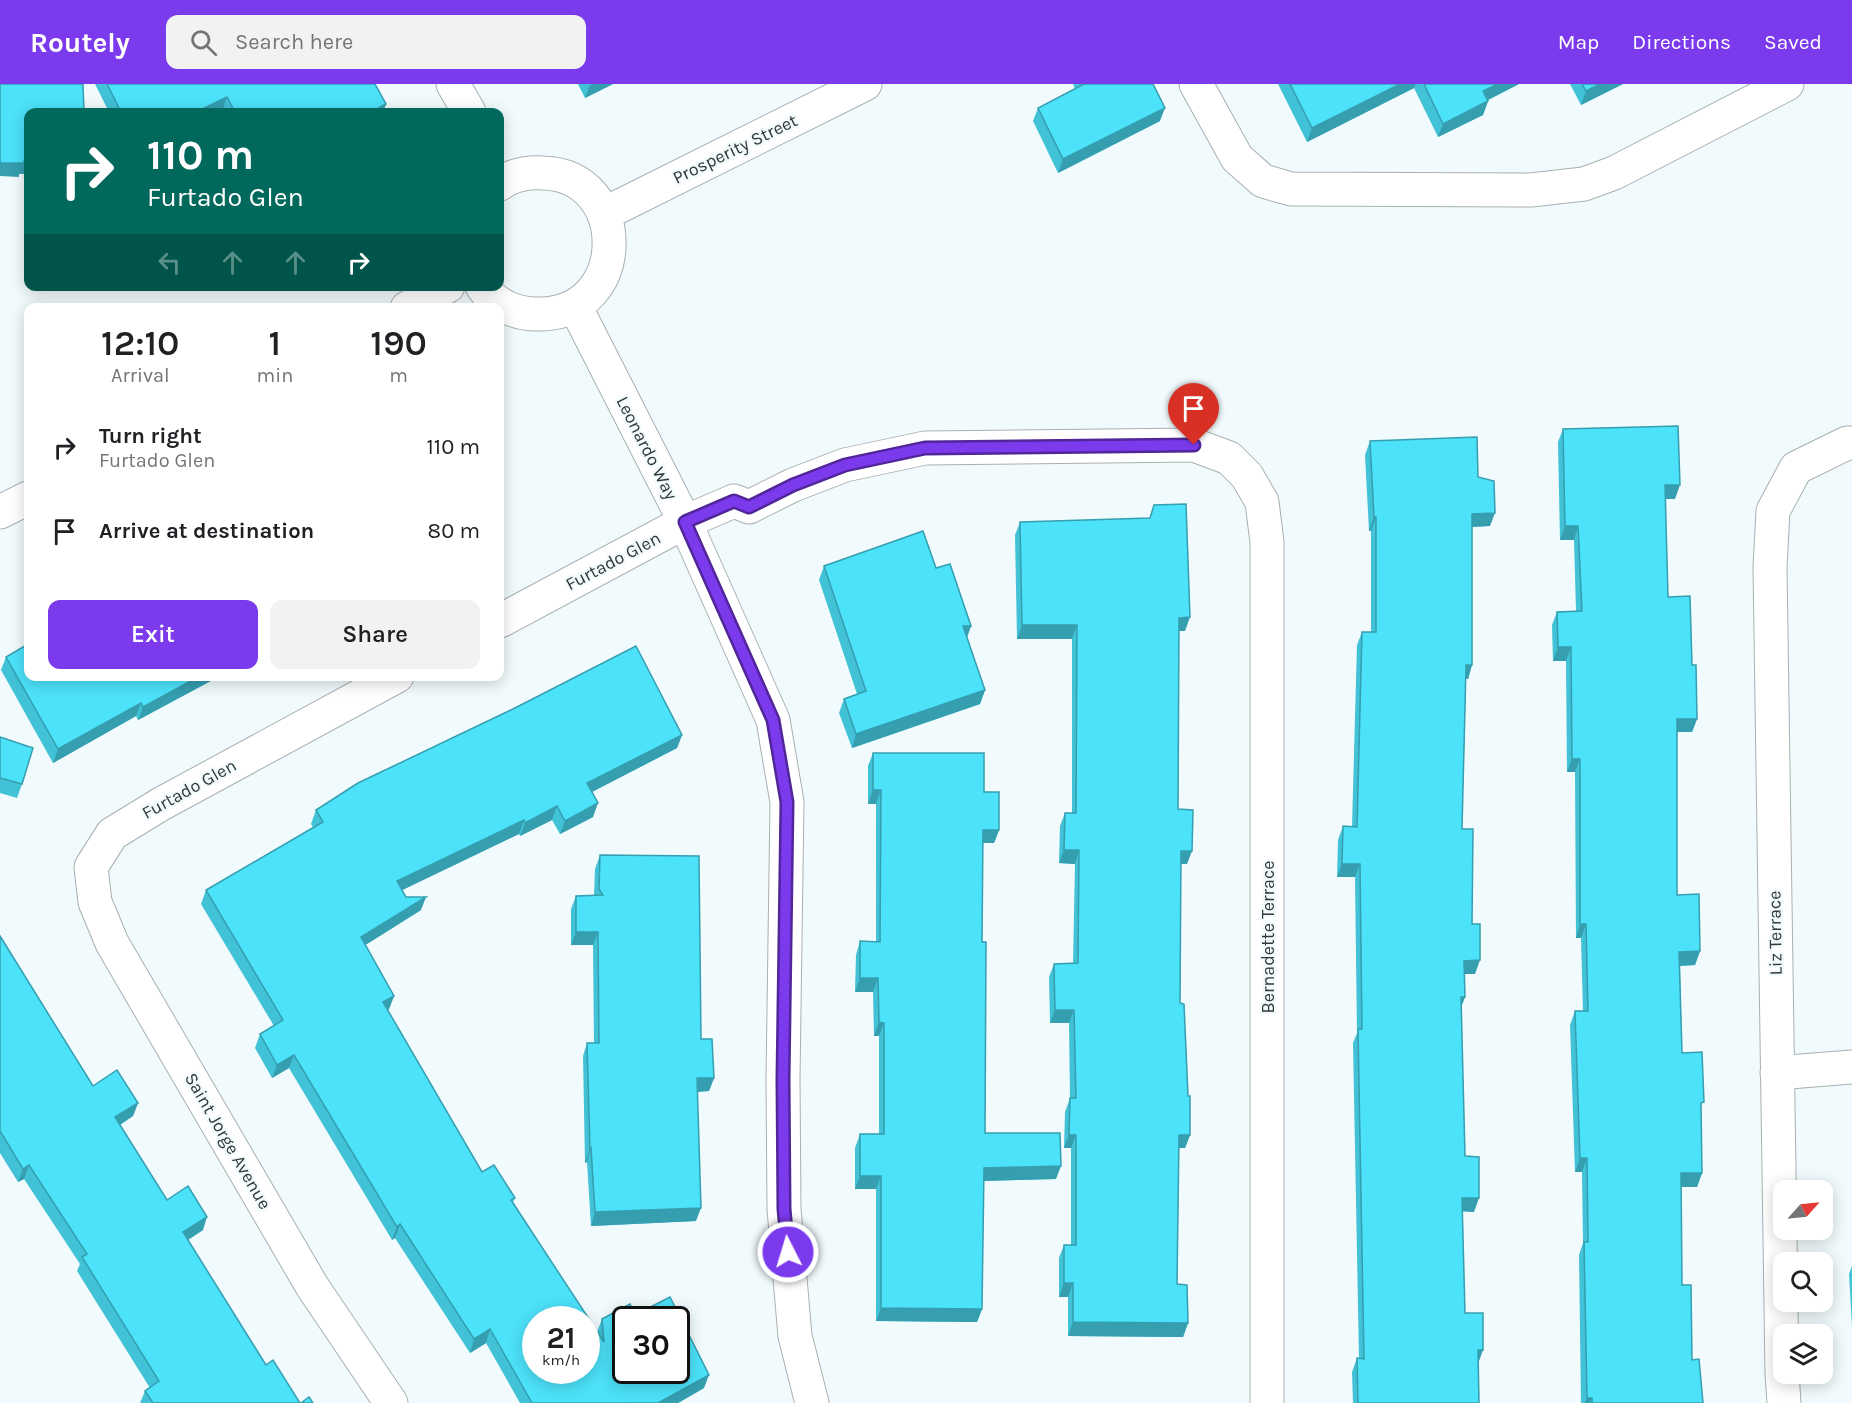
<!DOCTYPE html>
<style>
body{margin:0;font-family:Karla,sans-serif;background:#f2f2f2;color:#202124;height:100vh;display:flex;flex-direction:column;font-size:22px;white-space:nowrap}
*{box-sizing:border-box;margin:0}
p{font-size:20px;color:#757577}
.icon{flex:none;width:33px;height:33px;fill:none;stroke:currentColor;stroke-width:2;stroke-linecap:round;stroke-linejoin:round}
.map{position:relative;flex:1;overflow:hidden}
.drawer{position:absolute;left:24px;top:219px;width:480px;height:378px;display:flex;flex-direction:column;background:#fff;border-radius:12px;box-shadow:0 3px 15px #0003}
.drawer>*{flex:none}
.top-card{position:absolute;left:24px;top:24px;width:480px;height:183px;border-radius:12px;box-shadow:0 3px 15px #0003;background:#00695c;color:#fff;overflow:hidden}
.needle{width:39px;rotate:63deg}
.fabs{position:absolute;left:1773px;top:1096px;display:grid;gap:12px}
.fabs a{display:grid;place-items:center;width:60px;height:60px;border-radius:12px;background:#fff;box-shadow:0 3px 15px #0003;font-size:30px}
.speed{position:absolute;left:522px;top:1222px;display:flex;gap:12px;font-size:30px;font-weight:700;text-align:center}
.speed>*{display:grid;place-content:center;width:78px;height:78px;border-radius:50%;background:#fff;box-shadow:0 3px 15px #0003;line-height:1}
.speed small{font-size:15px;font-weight:400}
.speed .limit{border:3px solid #111;border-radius:9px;background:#fff;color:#111}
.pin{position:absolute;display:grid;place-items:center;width:51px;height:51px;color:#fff;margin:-62px -26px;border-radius:50% 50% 50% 0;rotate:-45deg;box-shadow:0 0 6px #0007}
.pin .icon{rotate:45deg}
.me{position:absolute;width:66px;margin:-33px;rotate:355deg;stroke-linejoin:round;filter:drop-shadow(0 0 4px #0008)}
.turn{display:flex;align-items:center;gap:21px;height:126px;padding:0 24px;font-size:27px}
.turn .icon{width:78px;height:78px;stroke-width:2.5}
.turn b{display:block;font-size:42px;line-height:51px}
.lanes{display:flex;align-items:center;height:57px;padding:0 24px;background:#0003;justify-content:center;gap:30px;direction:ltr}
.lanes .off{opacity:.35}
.eta{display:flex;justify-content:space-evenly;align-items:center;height:102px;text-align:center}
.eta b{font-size:36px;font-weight:600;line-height:42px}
.cta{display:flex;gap:12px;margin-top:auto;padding:12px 24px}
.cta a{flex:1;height:69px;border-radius:12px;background:#7c3aed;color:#fff;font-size:24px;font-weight:600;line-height:69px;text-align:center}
.cta a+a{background:#f2f2f2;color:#202124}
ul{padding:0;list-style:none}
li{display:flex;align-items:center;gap:18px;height:84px;padding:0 24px}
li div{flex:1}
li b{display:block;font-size:22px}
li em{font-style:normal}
header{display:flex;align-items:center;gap:36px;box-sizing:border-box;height:84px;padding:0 30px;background:#7c3aed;color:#fff}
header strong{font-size:28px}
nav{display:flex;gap:33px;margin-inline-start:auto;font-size:21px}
.search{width:420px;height:54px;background:#f2f2f2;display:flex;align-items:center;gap:15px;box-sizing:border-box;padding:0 21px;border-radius:12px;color:#757577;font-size:22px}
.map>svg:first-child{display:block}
</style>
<header>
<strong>Routely</strong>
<div class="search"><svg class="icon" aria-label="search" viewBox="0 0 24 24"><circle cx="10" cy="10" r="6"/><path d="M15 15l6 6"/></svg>Search here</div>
<nav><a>Map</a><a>Directions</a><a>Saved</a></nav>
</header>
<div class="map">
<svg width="1852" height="1319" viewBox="0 0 1852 1319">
<rect width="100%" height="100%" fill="#f1fafc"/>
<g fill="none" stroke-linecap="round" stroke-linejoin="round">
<g stroke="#a8b0b2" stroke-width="35">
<g id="minor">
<path d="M453 0 469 28"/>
<path d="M1196 0 1237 74 1263 97 1291 105 1531 106 1584 100 1614 89 1787 0"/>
<path d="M604 130 865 0"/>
<path d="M482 202C495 222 518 231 541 230 632 228 631 91 543 89 527 88 512 91 500 100"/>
<path d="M575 222 685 438 773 636 787 718 783 995 784 1125 795 1252 812 1319"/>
<path d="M407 224 448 202"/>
<path d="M0 428 28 414"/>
<path d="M500 537 685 438 734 417 749 423 793 401 845 381 925 364 1194 361 1229 374 1247 392 1262 418 1267 458V1319"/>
<path d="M1777 989 1852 983"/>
<path d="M391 1319 312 1202 112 859 95 818 91 783 112 750 161 720 397 592"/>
<path d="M1784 1319 1782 1289 1770 483 1773 427 1796 384 1847 359H1852"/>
</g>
</g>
<use href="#minor" stroke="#fff" stroke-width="33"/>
</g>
<g fill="#41c2d7">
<path d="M95 0H375L386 20 383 28H223L222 27 218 28H109Z"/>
<path d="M578 0H613L585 14Z"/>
<path d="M1073 0H1153L1160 37 1058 89 1033 37 1038 24 1075 5Z"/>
<path d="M1278 0H1519L1488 16V17L1483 31 1438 53 1414 4 1307 58Z"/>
<path d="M1570 0H1623L1581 21Z"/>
<path d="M1563 345 1675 415H1665L1668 513 1692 581 1697 635 1692 648H1677V811L1700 867 1695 881 1680 882 1682 969 1701 1026 1702 1089 1697 1103H1681L1682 1201 1692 1276 1703 1319H1581L1579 1171 1583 1159 1582 1088H1575L1570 941 1575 927H1583L1581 854H1576L1575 688H1567L1566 577H1553L1552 541 1557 528 1576 527 1574 456H1560L1558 358Z"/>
<path d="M1370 357 1478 393 1490 442 1472 443V581L1468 595H1466L1462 745 1472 840 1475 890H1465V913L1461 923 1465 1072 1474 1128 1462 1127 1465 1229 1478 1280 1479 1319H1353L1352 1288 1357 1274H1359L1353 959 1357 949 1355 793H1337L1338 756 1343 742 1352 743 1357 561 1362 548H1371V447H1369L1365 371Z"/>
<path d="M1020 438 1185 547H1179L1178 725 1187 780H1181L1180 919 1190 1051 1185 1064H1178L1177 1200 1188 1239 1183 1253 1068 1252V1213H1059V1174L1064 1161H1071V1064H1064L1065 1028 1070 1014 1069 939H1050L1049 893 1054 880 1073 879 1075 780 1059 779 1060 742 1065 729H1072V555H1017L1015 451Z"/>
<path d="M824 482 936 484 971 542 967 554 985 606 980 620 852 664 839 629 844 615 857 610 819 496Z"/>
<path d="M6 573 220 592 138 636 136 632 53 679 1 586Z"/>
<path d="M682 651 677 664 592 708 593 733 560 750 552 736 520 752 519 750 402 806 406 813 421 826 365 861 394 912 389 925 387 926 482 1088 515 1114 513 1118 597 1248 602 1235 635 1231 704 1304 678 1319H520L486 1259 470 1269 395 1154 392 1156 289 984 272 994 255 964 260 950 274 942 201 820 206 806 313 743 311 740 316 726Z"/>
<path d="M0 653 22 700 17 714 0 709Z"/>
<path d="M873 669 984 708 999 746 994 759H983L982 858 985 1049 1056 1095 984 1097 982 1225 977 1238 876 1237V1105H855V1064L860 1050H879V952H874L873 908H855L856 871 860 857 876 858V720H868V682Z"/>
<path d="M600 771 701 955 714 994 709 1007 697 1008 696 1137 591 1142 587 1078 585 1079 583 972 587 959H594L593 861H571V825L576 812 594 811 595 785Z"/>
<path d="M0 852 93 1002 138 1019 133 1032 120 1041 167 1116 203 1146 188 1156 266 1281 300 1319H140L145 1307 150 1304 77 1187 80 1180 24 1095 18 1098 0 1069Z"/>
<path d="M1852 1182V1243L1849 1190Z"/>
</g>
<g fill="#359eaf">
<path d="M592 0H613L585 14 590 1Z"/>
<path d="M1400 0H1416L1414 4 1307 58 1312 44Z"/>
<path d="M1498 0H1519L1478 21 1483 7Z"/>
<path d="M1600 0H1623L1581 21 1586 7Z"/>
<path d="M227 13 222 27 218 28H196Z"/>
<path d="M1488 17 1483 31 1438 53 1443 40Z"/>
<path d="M386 20 383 28H371Z"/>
<path d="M1165 24 1160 37 1058 89 1063 75Z"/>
<path d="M28 77V90H19V93L0 92V79Z"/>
<path d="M1665 401H1680L1675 415H1660Z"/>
<path d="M1495 429 1490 442 1467 443 1472 430Z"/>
<path d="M1374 433H1376L1371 447H1369Z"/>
<path d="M1565 442H1578L1574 456H1560Z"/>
<path d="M1190 533 1185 547H1174L1179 534Z"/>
<path d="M1022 541H1077L1072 555H1017Z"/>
<path d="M963 542H971L966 555Z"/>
<path d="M1558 563H1571L1566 577H1553Z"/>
<path d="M1466 581H1472L1468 595H1461Z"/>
<path d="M200 592H220L138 636 143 623Z"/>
<path d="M985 606 980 620 852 664 856 650Z"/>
<path d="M141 619 136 632 53 679 58 665Z"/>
<path d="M1677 635H1697L1692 648H1672Z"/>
<path d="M682 651 677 664 582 713 587 699Z"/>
<path d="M1572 675H1580L1575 688H1567Z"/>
<path d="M873 706H881L876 720H868Z"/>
<path d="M598 719 593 733 560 750 565 737Z"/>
<path d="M557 722 552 736 520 752 525 739Z"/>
<path d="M524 736 519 750 392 811 397 797Z"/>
<path d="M983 746H999L994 759H978Z"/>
<path d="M1064 766H1079L1075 780 1059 779Z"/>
<path d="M1181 767H1192L1187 780H1176Z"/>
<path d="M1342 780H1360L1355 793H1337Z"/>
<path d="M426 813 421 826 356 867 361 853Z"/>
<path d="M1580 840H1586L1581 854H1576Z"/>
<path d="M576 848H598L593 861H571Z"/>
<path d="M1700 867 1695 881 1674 882 1679 868Z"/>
<path d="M1480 876 1475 890H1460L1464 877Z"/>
<path d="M860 894H878L873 908H855Z"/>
<path d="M394 912 389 925 378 932 383 918Z"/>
<path d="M1461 913H1465L1460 926Z"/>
<path d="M1055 926H1074L1069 939H1050Z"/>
<path d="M879 938 884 939 879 952H874Z"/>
<path d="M294 971 289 984 272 994 277 981Z"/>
<path d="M697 994H714L709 1007 692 1008Z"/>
<path d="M138 1019 133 1032 110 1047 115 1033Z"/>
<path d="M1069 1051H1076L1071 1064H1064Z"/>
<path d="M1179 1051H1190L1185 1064H1174Z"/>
<path d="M591 1064 587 1078 585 1079 590 1065Z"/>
<path d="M1580 1074H1587L1582 1088H1575Z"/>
<path d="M29 1081 24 1095 18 1098 23 1085Z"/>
<path d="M1061 1082 1056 1095 979 1097 984 1084Z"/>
<path d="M1681 1089H1702L1697 1103H1676Z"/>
<path d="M860 1092H881L876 1105H855Z"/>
<path d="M1462 1114H1479L1474 1128 1457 1127Z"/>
<path d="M701 1124 696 1137 591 1142 595 1128Z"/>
<path d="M207 1133 203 1146 178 1162 183 1148Z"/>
<path d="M400 1140 395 1154 392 1156 397 1143Z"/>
<path d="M1064 1199H1073L1068 1213H1059Z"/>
<path d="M881 1224 982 1225 977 1238 876 1237Z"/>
<path d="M1073 1238 1188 1239 1183 1253 1068 1252Z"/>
<path d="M490 1245 486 1259 470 1269 474 1255Z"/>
<path d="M1478 1266H1483L1478 1280Z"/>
<path d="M709 1291 704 1304 678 1319H658Z"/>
<path d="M1587 1314H1592L1590 1319H1585Z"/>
</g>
<g fill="#4ce2fa" stroke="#359eaf" stroke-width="1.5" fill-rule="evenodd">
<path d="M0 0H83L84 28H28V77H24V79H0Z"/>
<path d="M107 0H375L386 20 371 28H235L227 13 196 28H121Z"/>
<path d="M1084 0H1153L1165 24 1063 75 1038 24Z"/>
<path d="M1290 0H1400L1312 44Z"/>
<path d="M1424 0H1498L1483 7 1488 17 1443 40Z"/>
<path d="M1582 0H1600L1586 7Z"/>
<path d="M1678 342 1680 401H1665L1668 513 1690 512 1692 581H1696L1697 635H1677V811L1699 810 1700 867 1679 868 1682 969 1702 968 1704 1018 1701 1019 1702 1089H1681L1682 1201H1691L1692 1276 1699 1275 1703 1319H1592V1314H1587L1584 1158H1588L1587 1074H1580L1575 927H1588L1586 840H1580V675H1572L1571 563H1558L1557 528 1582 527 1578 442H1565L1563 345Z"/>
<path d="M1477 353 1478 393 1494 397 1495 429 1472 430V581H1466L1462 745H1473L1472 840H1480V876L1464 877 1465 913H1461L1465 1072 1479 1073V1114H1462L1465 1229H1483V1266H1478L1479 1319H1358L1357 1274 1364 1275 1358 945H1362L1360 780H1342L1343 742 1357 743 1362 548H1376V433H1374L1370 357Z"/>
<path d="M1186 420 1190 533 1179 534 1178 725 1193 726 1192 767H1181L1180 919 1184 920 1188 1012H1190V1051H1179L1177 1200 1187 1201 1188 1239 1073 1238V1199H1064V1161H1076V1051H1069L1070 1014H1076L1074 926H1055L1054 880 1078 879 1079 766H1064L1065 729H1076L1077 541H1022L1020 438 1150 434 1154 421Z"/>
<path d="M923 447 936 484 950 480 971 542H963L985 606 856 650 844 615 866 607 824 482Z"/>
<path d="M28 560V592H200L143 623 141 619 58 665 6 573Z"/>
<path d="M636 562 682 651 587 699 598 719 565 737 557 722 525 739 524 736 397 797 406 813H426L361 853 394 912 383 918 482 1088 494 1081 515 1114 511 1116 604 1258 602 1235 630 1220 635 1231 670 1213 709 1291 658 1319H532L490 1245 474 1255 400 1140 397 1143 294 971 277 981 260 950 283 936 206 806 323 738 316 726 358 699 513 625ZM536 1236H586V1287H536ZM626 1236H676V1287H626Z"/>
<path d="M0 653 33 664 22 700 0 694Z"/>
<path d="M873 669H984V708H999V746H983L982 858H986L985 1049H1060L1061 1082 984 1084 982 1225 881 1224V1092H860V1050H884V939L879 938 878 894H860V857L880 858 881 706H873Z"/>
<path d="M600 771 699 772 701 955H712L714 994H697L701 1124 595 1128 591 1064 590 1065 587 959H599L598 848H576V812L603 811 599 805Z"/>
<path d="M0 852 93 1002 117 986 138 1019 115 1033 167 1116 188 1102 207 1133 183 1148 266 1281 273 1276 300 1319H153L145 1307 159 1297 82 1173 87 1170 29 1081 23 1085 0 1047Z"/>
<path d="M309 1313 313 1319H301Z"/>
</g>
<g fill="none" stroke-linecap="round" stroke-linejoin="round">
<g stroke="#51269a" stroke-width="15">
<path id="route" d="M788 1168 784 1125 783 995 787 718 773 636 685 438 734 417 749 423 793 401 845 381 925 364 1194 361"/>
</g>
<use href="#route" stroke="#7c3aed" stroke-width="10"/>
</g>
<g text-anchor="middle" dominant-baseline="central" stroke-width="4.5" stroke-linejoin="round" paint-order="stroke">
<g font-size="18" fill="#333737" stroke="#f1fafc">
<text transform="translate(735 65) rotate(-26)">Prosperity Street</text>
<text transform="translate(647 364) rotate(63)">Leonardo Way</text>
<text transform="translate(613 477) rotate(-28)">Furtado Glen</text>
<text transform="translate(189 705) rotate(-29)">Furtado Glen</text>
<text transform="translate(1775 849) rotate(-91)">Liz Terrace</text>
<text transform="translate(1268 853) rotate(-90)">Bernadette Terrace</text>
<text transform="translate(228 1057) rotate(60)">Saint Jorge Avenue</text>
</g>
</g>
</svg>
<div class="fabs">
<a><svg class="needle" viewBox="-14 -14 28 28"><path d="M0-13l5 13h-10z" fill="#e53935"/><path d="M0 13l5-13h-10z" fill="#757577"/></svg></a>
<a><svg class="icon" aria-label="search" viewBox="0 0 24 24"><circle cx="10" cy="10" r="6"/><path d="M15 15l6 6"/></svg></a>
<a><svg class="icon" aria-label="layers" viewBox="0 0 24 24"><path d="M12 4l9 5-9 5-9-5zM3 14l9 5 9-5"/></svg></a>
</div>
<div class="speed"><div>21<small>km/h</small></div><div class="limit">30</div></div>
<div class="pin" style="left:1194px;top:361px;background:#d93025"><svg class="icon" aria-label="arrive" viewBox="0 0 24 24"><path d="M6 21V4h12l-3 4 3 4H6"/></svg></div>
<svg class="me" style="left:788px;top:1168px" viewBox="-20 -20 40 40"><circle r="17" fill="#7c3aed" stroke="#fff" stroke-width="3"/><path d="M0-11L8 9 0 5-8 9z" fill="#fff"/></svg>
<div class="top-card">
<div class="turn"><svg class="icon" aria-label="right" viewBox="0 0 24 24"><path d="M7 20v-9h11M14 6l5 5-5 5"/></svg><div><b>110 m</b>Furtado Glen</div></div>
<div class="lanes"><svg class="icon off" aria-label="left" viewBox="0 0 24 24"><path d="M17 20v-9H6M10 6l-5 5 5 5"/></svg><svg class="icon off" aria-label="ahead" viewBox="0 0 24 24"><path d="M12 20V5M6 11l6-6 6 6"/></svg><svg class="icon off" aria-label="ahead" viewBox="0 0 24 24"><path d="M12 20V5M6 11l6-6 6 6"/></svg><svg class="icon" aria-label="right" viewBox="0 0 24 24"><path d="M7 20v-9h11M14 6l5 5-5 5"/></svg></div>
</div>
<section class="drawer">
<div class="eta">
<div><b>12:10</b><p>Arrival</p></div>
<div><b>1</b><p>min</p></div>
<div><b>190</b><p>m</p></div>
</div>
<ul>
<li><svg class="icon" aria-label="right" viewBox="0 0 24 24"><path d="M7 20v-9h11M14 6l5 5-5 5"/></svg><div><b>Turn right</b><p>Furtado Glen</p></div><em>110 m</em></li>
<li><svg class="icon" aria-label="arrive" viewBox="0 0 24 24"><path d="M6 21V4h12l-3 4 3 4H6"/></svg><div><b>Arrive at destination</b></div><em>80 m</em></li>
</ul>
<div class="cta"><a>Exit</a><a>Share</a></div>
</section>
</div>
